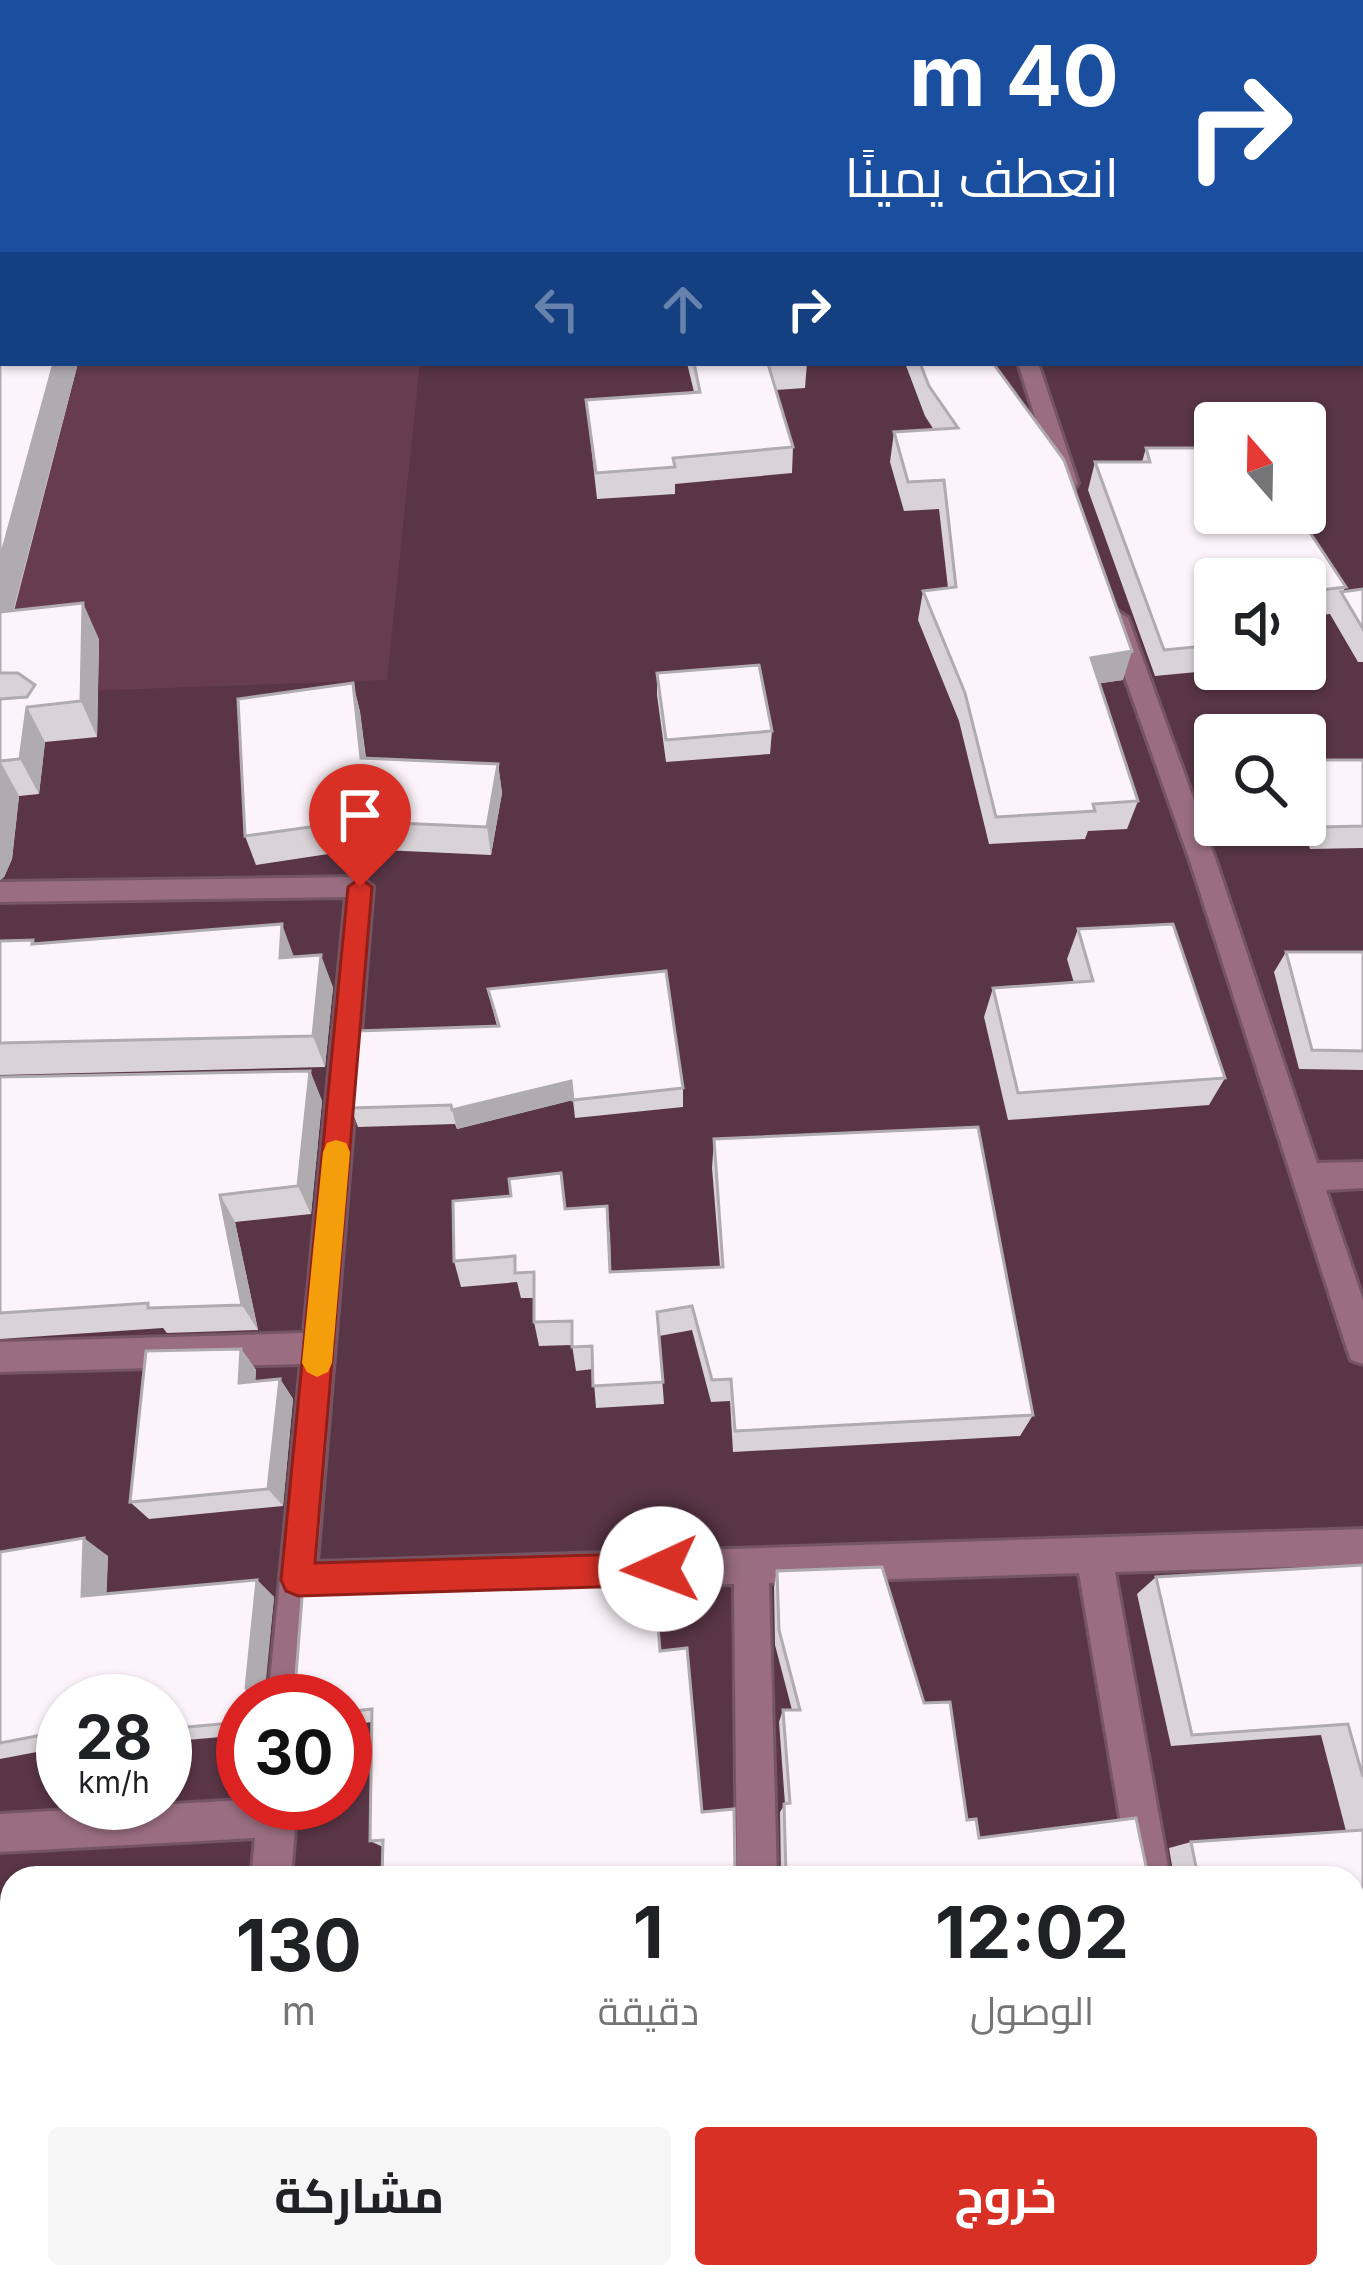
<!DOCTYPE html>
<html lang="ar">
<meta charset="utf-8">
<style>
body{margin:0;font-family:Inter,Cairo,sans-serif;background:#f6f6f6;color:#202124;direction:rtl;height:100vh;display:flex;flex-direction:column;font-size:45px;white-space:nowrap}
*{box-sizing:border-box;margin:0}
p{font-size:39px;color:#757577}
.icon{flex:none;width:66px;height:66px;fill:none;stroke:currentColor;stroke-width:2;stroke-linecap:round;stroke-linejoin:round}
.map{position:relative;flex:1;overflow:hidden;direction:ltr}
.drawer{position:absolute;left:0px;top:1866px;width:1365px;height:423px;display:flex;flex-direction:column;background:#fff;border-radius:36px 36px 0 0;box-shadow:0 3px 9px #0004;direction:rtl}
.drawer>*{flex:none}
.hud{position:absolute;left:0px;top:0px;width:1365px;height:366px;box-shadow:0 3px 9px #0004;direction:rtl;background:#1a4fa0;color:#fff;overflow:hidden}
.needle{width:78px;rotate:340deg}
.controls{position:absolute;left:1194px;top:402px;display:grid;gap:24px}
.controls a{display:grid;place-items:center;width:132px;height:132px;border-radius:12px;background:#fff;box-shadow:0 3px 9px #0004;font-size:60px}
.speed{position:absolute;left:36px;top:1674px;display:flex;gap:24px;font-size:60px;font-weight:700;text-align:center}
.speed>*{display:grid;place-content:center;width:156px;height:156px;border-radius:50%;background:#fff;box-shadow:0 3px 9px #0004;line-height:1}
.speed small{font-size:30px;font-weight:400}
.speed .limit{border:18px solid #d22;background:#fff;color:#111}
.pin{position:absolute;display:grid;place-items:center;width:102px;height:102px;color:#fff;margin:-123px -51px;border-radius:50% 50% 50% 0;rotate:-45deg;box-shadow:0 0 12px #0007}
.pin .icon{rotate:45deg}
.me{position:absolute;width:132px;margin:-66px;rotate:268deg;stroke-linejoin:round;filter:drop-shadow(0 0 9px #0008)}
.turn{display:flex;align-items:center;gap:42px;height:252px;padding:0 48px;font-size:54px}
.turn .icon{width:156px;height:156px;stroke-width:2.5}
.turn b{display:block;font-size:84px;line-height:102px}
.lanes{display:flex;align-items:center;height:114px;padding:0 48px;background:#0003;justify-content:center;gap:60px;direction:ltr}
.lanes .off{opacity:.35}
.eta{display:flex;justify-content:space-evenly;align-items:center;height:204px;text-align:center}
.eta b{font-size:72px;font-weight:700;line-height:84px}
.button{display:flex;gap:24px;margin-top:auto;padding:24px 48px}
.button a{flex:1;height:138px;border-radius:12px;background:#d93025;color:#fff;font-size:48px;font-weight:700;line-height:138px;text-align:center}
.button a+a{background:#f6f6f6;color:#202124}
.map>svg:first-child{display:block}
</style>
<div class="map">
<svg width="1363" height="2287" viewBox="0 0 1363 2287">
<rect width="100%" height="100%" fill="#593545"/>
<path fill="#683c4f" d="M0 67 3 363H420L387 680 0 694Z"/>
<g fill="none" stroke-linecap="round" stroke-linejoin="round">
<g stroke="#755463" stroke-width="6">
<g id="minor">
<rect x="1362" y="50" width="1" height="10"/>
<rect x="0" y="168" width="3" height="10"/>
<path d="M1018 363H1038L1078 483 1075 488 1067 490 1056 483Z"/>
<path d="M1116 610 1128 618 1217 864 1317 1163 1363 1162V1188L1326 1190 1363 1300V1364L1351 1360 1347 1349 1191 864 1104 618Z"/>
<path d="M360 877 373 887 317 1562 1363 1529V1565L1115 1572 1170 1878H1130L1079 1573 769 1583 777 1878H737L734 1584 314 1597 306 1701H268L301 1364 0 1372V1342L304 1333 346 897 0 902V882Z"/>
<path d="M243 1800 297 1803 291 1878H251L255 1838 0 1852V1814Z"/>
<path d="M213 2277H257L256 2287H212Z"/>
<path d="M1198 2277H1242L1244 2287H1200Z"/>
</g>
</g>
<use href="#minor" fill="#9a6e80" fill-rule="evenodd"/>
</g>
<g fill="#d9d2d7">
<path d="M0 0 3 3V54H0Z"/>
<path d="M387 0H558L563 3H387Z"/>
<path d="M0 276 3 363H78L14 611 99 639 97 737 45 742 39 794 19 796 12 859 4 877 0 880Z"/>
<path d="M687 363H807L805 388 776 390 793 447 792 473 675 484V494L597 499 586 400 694 392Z"/>
<path d="M905 363H1006L994 365 1123 680 1100 683 1138 801 1127 829 1088 831 1085 839 989 844 959 721 918 620 923 591 948 588 939 509 904 511 890 462 894 432 934 430 925 416Z"/>
<path d="M1146 448 1346 587 1343 591 1363 589V662H1358L1330 614 1305 617V579H1215V669H1228L1155 676 1088 490 1095 462H1142Z"/>
<path d="M657 673 772 731 770 754 666 762 657 695Z"/>
<path d="M353 683 360 712 366 758 498 764 502 793 491 855 361 849 256 865 245 836Z"/>
<path d="M1305 760H1363V848L1310 849 1303 825H1305Z"/>
<path d="M1078 929 1225 1078 1209 1105 1008 1120 984 1017 993 988 1074 983 1067 959Z"/>
<path d="M33 940 35 943 294 957 333 987 325 1067 0 1075V941Z"/>
<path d="M1286 952H1363V1070L1299 1069 1274 972Z"/>
<path d="M488 989 683 1088V1107L575 1118 573 1100 457 1129 455 1124 358 1127 351 1108 497 1026Z"/>
<path d="M310 1071 322 1101 311 1214 235 1222 258 1330 167 1333 163 1328 0 1339V1077Z"/>
<path d="M714 1139 1033 1415 1020 1436 733 1452 730 1401 711 1402 692 1330 659 1336 664 1404 596 1408 593 1369 576 1371 572 1345 539 1346 534 1322V1298H521L517 1282 461 1287 454 1261 566 1209 610 1232 611 1272 720 1267 712 1168Z"/>
<path d="M241 1349 256 1370 255 1382 280 1379 293 1399 283 1506 149 1519 130 1502Z"/>
<path d="M0 1552 108 1556 106 1594 257 1580 274 1597 264 1693H290L295 1689 303 1585 311 1594 660 1651 702 1812 735 1873 740 1878H781L780 1812 785 1804 779 1722 783 1710H792L775 1645 774 1587 777 1571 924 1703 967 1820 979 1838 1148 1876 1174 1877 1169 1848 1191 1842 1346 1831 1321 1735 1171 1746 1137 1594 1156 1577 1363 1565V2004L1353 1878H382L383 1847 370 1841 372 1722 345 1725V1701H243V1735L165 1742V1701H63V1747L0 1759Z"/>
</g>
<g fill="#b0abaf">
<path d="M54 363H78L3 650 0 643V560Z"/>
<path d="M83 603 99 639 97 737 81 701Z"/>
<path d="M1132 651 1123 680 1083 686 1091 658Z"/>
<path d="M353 683 360 712 369 787 361 758Z"/>
<path d="M27 707 45 742 39 794 20 759Z"/>
<path d="M0 761 19 796 12 859 4 877 0 880Z"/>
<path d="M498 764 502 793 491 855 487 827Z"/>
<path d="M282 924 294 957 280 958Z"/>
<path d="M321 955 333 987 325 1067 313 1036Z"/>
<path d="M310 1071 322 1101 311 1214 298 1186Z"/>
<path d="M571 1081 573 1100 457 1129 452 1110Z"/>
<path d="M220 1195 235 1222 258 1330 242 1305Z"/>
<path d="M241 1349 256 1370 254 1403 239 1383Z"/>
<path d="M280 1379 293 1399 283 1506 268 1489Z"/>
<path d="M84 1538 108 1556 106 1612 82 1596Z"/>
<path d="M257 1580 274 1597 264 1701 250 1693 246 1688Z"/>
<path d="M534 2277H540L541 2287H534Z"/>
</g>
<g fill="#fcf4fa" stroke="#b0abaf" stroke-width="3">
<path d="M0 0H312V3H3V20H0Z"/>
<path d="M425 0H558L562 1 560 3H434Z"/>
<path d="M0 276H3V363H54L0 560Z"/>
<path d="M694 363H787L768 364 793 447 673 458 675 467 596 473 586 400 700 392Z"/>
<path d="M920 363H993L1064 460 1132 651 1091 658 1138 801 1093 804 1095 811 996 817 965 693 923 591 956 587 944 480 908 482 894 432 958 428 929 386Z"/>
<path d="M1146 448H1215V513H1297L1346 587 1305 592V579H1215V645L1164 650 1095 462H1150Z"/>
<path d="M1363 589V629L1341 592Z"/>
<path d="M83 603 81 701 27 707 20 759 0 761V699L27 697 35 685 18 673H0V612Z"/>
<path d="M759 665 772 731 666 740 657 673Z"/>
<path d="M353 683 361 758 498 764 487 827 353 821 245 836 238 699Z"/>
<path d="M1305 760H1363V826L1322 827 1305 775Z"/>
<path d="M282 924 280 958 321 955 313 1036 0 1043V941L33 940 32 944Z"/>
<path d="M1173 924 1225 1078 1018 1093 993 988 1093 981 1078 929Z"/>
<path d="M1286 952H1363V1051L1312 1050Z"/>
<path d="M666 971 683 1088 573 1100 571 1081 452 1110 451 1105 351 1108 357 1031 499 1026 488 989Z"/>
<path d="M310 1071 298 1186 220 1195 242 1305 148 1308V1303L0 1313V1077Z"/>
<path d="M978 1127 1033 1415 735 1431 731 1379 712 1380 692 1306 657 1312 663 1382 593 1386 592 1346 572 1347V1321L534 1322V1272L515 1273V1256L454 1261 453 1201 511 1196 509 1179 561 1173 565 1209 607 1206 610 1272 723 1267 714 1139Z"/>
<path d="M241 1349 239 1383 280 1379 268 1489 130 1502 146 1351Z"/>
<path d="M84 1538 82 1596 257 1580 246 1688 250 1693H290L295 1689 303 1585 305 1595 443 1581 654 1574 660 1651 687 1648 702 1812 734 1809 735 1873 740 1878H781L786 1873 784 1804 790 1803 783 1710H800L779 1630 777 1571 882 1567 924 1703 950 1702 967 1820 976 1819 979 1838 1136 1818 1148 1876 1192 1878 1197 1872 1191 1842 1363 1830V2004L1353 2005V1878H382L383 1840 370 1841 372 1709 345 1712V1701H243V1722L165 1729V1701H63V1731L0 1743V1552Z"/>
<path d="M1363 1565V1777L1348 1724 1192 1735 1156 1577Z"/>
<path d="M349 2277H534V2287H348Z"/>
<path d="M617 2277H923L924 2287H617Z"/>
</g>
<path fill="#d93025" stroke="#8d1f18" stroke-width="3" d="M360 878 372 887 315 1563 661 1553 672 1557 677 1569 672 1580 661 1585 298 1596 286 1591 281 1580 348 887Z"/>
<path fill="#f59e0b" d="M336 1140 346 1143 350 1152 332 1363 328 1372 317 1377 307 1372 302 1363 323 1152 327 1143Z"/>
</svg>
<div class="controls">
<a><svg class="needle" viewBox="-14 -14 28 28"><path d="M0-13l5 13h-10z" fill="#e53935"/><path d="M0 13l5-13h-10z" fill="#757577"/></svg></a>
<a><svg class="icon" aria-label="sound" viewBox="0 0 24 24"><path d="M4 9h4l5-4v14l-5-4H4zM17 9q2 3 0 6"/></svg></a>
<a><svg class="icon" aria-label="search" viewBox="0 0 24 24"><circle cx="10" cy="10" r="6"/><path d="M15 15l6 6"/></svg></a>
</div>
<div class="speed"><div>28<small>km/h</small></div><div class="limit">30</div></div>
<div class="pin" style="left:360px;top:887px;background:#d93025"><svg class="icon" aria-label="arrive" viewBox="0 0 24 24"><path d="M6 21V4h12l-3 4 3 4H6"/></svg></div>
<svg class="me" style="left:661px;top:1569px" viewBox="-20 -20 40 40"><circle r="19" fill="#fff"/><path d="M0-13L10 11 0 6-10 11z" fill="#d93025"/></svg>
<div class="hud">
<div class="turn"><svg class="icon" aria-label="right" viewBox="0 0 24 24"><path d="M7 20v-9h11M14 6l5 5-5 5"/></svg><div><b>40 m</b>انعطف يمينًا</div></div>
<div class="lanes"><svg class="icon off" aria-label="left" viewBox="0 0 24 24"><path d="M17 20v-9H6M10 6l-5 5 5 5"/></svg><svg class="icon off" aria-label="ahead" viewBox="0 0 24 24"><path d="M12 20V5M6 11l6-6 6 6"/></svg><svg class="icon" aria-label="right" viewBox="0 0 24 24"><path d="M7 20v-9h11M14 6l5 5-5 5"/></svg></div>
</div>
<section class="drawer">
<div class="eta">
<div><b>12:02</b><p>الوصول</p></div>
<div><b>1</b><p>دقيقة</p></div>
<div><b>130</b><p>m</p></div>
</div>
<div class="button"><a>خروج</a><a>مشاركة</a></div>
</section>
</div>
